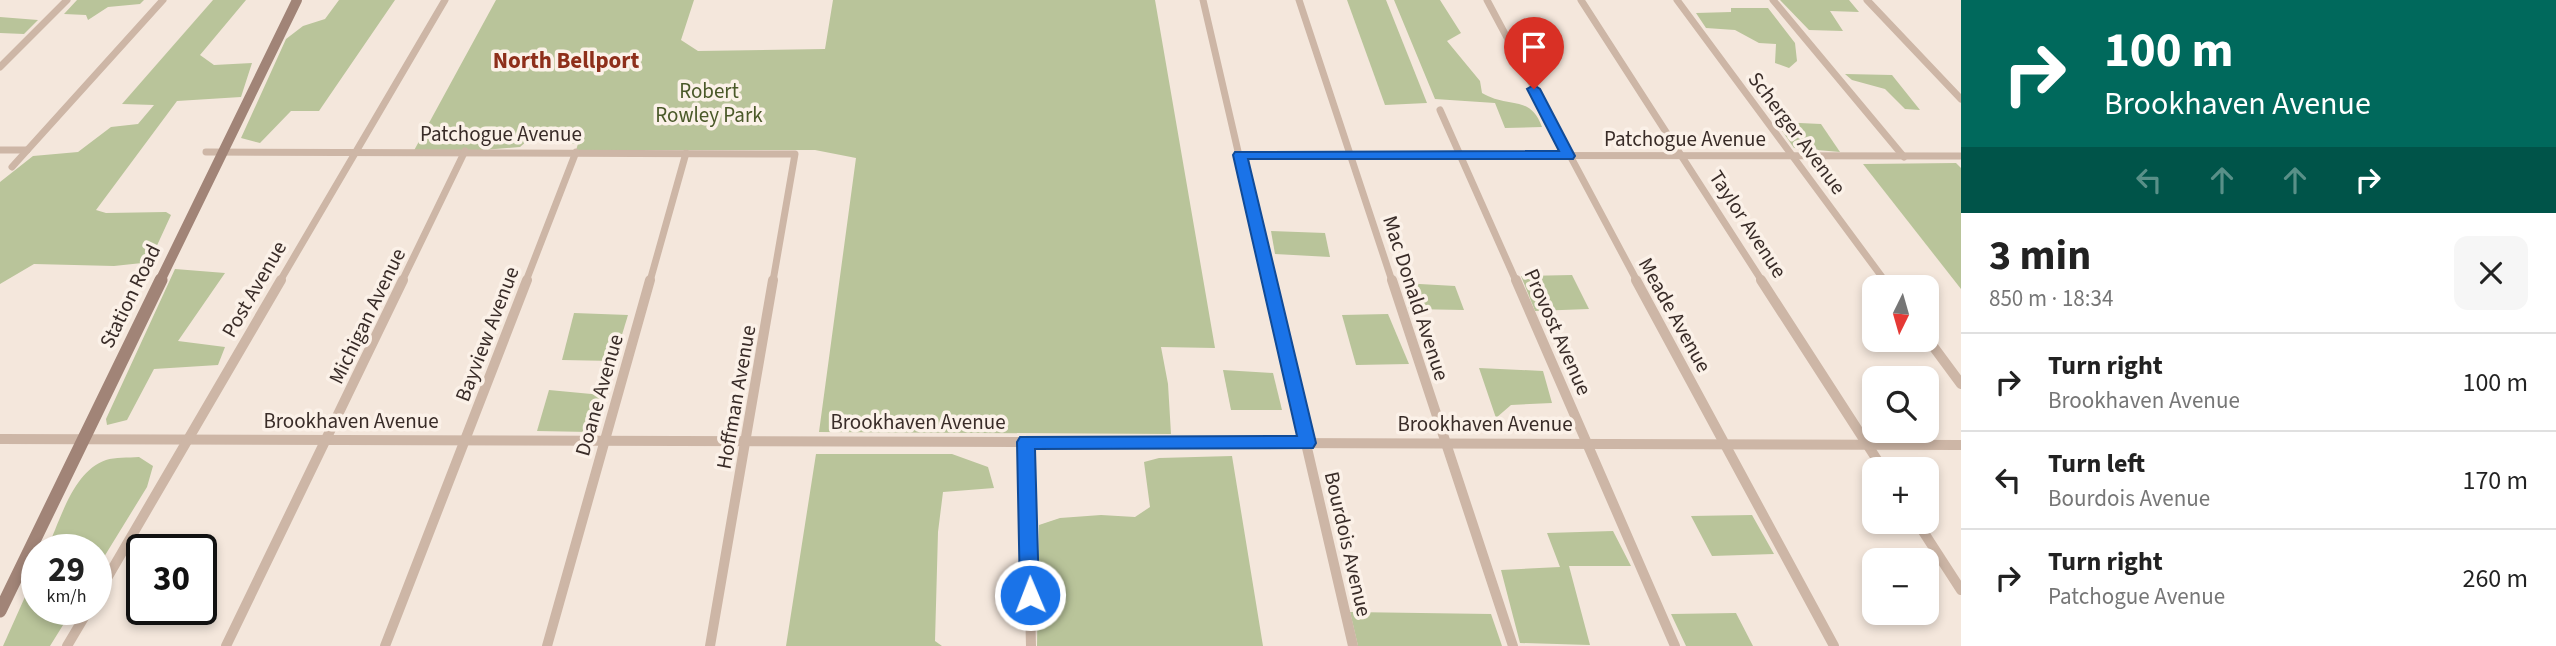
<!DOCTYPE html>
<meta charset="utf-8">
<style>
body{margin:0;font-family:"Source Sans 3",sans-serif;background:#f6f6f6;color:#222;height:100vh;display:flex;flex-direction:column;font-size:26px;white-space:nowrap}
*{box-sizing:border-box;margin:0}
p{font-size:23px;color:#767676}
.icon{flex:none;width:38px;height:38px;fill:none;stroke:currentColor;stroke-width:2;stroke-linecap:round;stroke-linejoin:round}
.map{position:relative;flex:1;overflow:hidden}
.drawer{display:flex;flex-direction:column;background:#fff;width:595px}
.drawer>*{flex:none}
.guide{background:#00695c;color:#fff;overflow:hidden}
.needle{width:46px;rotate:185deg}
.buttons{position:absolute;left:1862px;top:275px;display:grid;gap:14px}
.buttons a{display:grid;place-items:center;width:77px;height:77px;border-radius:14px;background:#fff;box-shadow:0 4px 10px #0003;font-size:35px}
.speed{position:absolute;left:21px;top:534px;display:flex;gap:14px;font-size:35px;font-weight:700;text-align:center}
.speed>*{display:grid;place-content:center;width:91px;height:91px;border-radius:50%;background:#fff;box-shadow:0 4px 10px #0003;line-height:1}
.speed small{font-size:18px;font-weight:400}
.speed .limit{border:4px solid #111;border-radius:10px;background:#fff;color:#111}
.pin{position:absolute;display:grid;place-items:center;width:60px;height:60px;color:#fff;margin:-72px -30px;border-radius:50% 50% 50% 0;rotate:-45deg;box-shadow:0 0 7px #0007}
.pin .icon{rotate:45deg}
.me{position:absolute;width:77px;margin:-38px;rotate:359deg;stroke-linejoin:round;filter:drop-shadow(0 0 5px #0008)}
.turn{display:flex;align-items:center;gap:24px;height:147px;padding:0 28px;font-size:32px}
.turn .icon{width:91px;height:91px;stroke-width:2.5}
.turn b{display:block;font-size:49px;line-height:60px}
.lanes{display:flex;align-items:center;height:66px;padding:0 28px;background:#0003;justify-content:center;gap:35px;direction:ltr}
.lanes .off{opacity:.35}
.round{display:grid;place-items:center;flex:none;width:74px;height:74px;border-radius:14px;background:#f6f6f6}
.headline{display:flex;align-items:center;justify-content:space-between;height:119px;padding:0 28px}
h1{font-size:42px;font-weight:700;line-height:52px}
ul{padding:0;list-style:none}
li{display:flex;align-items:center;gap:21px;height:98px;padding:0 28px;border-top:2px solid #e0e0e0}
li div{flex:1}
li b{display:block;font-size:26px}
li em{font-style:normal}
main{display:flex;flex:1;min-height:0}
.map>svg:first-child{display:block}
</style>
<main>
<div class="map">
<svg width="1961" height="646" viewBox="0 0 1961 646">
<rect width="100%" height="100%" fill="#f4e7dc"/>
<g fill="#b9c49a">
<path d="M77 0H144L140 4 108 7 88 20 86 15 64 14Z"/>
<path d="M213 0H246L200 55 214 65 252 63 241 97 177 101 96 210 106 213 166 212 171 215 154 252 142 263 114 266 34 264 0 284V182L33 156 78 152 111 127 138 124 154 105 122 104Z"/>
<path d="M339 0H395L319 111H291L260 143 241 138 286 39 303 26 325 19Z"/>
<path d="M496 0H694L681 40 698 51 825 49 833 0H1155L1215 348 1161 347 1168 384 1171 434 819 432 856 158 815 150H576L578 144 565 143 563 128 543 127 520 147 411 156Z"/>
<path d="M1347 0H1386L1427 103 1385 105Z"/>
<path d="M1394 0H1440L1461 33 1447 41 1480 81 1482 93C1509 109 1530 94 1542 127L1505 128 1495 103 1435 99Z"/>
<path d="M1780 0H1849L1859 12 1830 11 1843 31 1809 30Z"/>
<path d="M1731 8H1768L1795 43 1797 61 1789 68 1775 63 1776 44 1759 43 1735 30 1706 28 1696 13 1731 12Z"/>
<path d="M0 17 38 20 24 34 0 33Z"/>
<path d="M1845 74 1892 75 1920 110 1905 109 1885 89 1852 80Z"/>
<path d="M1776 122 1821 124 1840 152 1794 148Z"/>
<path d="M1956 163 1961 168V289L1863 164Z"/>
<path d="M1271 231 1325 233 1330 257 1275 254Z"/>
<path d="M175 269 225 273 178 341 225 347 218 365 154 369 127 420 107 425 106 419Z"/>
<path d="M1572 275 1589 309 1535 311 1521 276Z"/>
<path d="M1402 283 1455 286 1464 310 1409 309Z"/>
<path d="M574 313 628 315 614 361 562 360Z"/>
<path d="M1388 314 1409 364 1356 365 1342 315Z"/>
<path d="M1479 368 1543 371 1552 403 1511 405 1496 418Z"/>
<path d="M1223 370 1273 373 1282 410H1231Z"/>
<path d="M549 390 602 395 590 432 537 431Z"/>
<path d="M816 454H952L988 467 994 488 943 492 938 532 935 641 942 646H786Z"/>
<path d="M1232 456 1263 646H1037L1039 525 1060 518 1101 515 1135 517 1150 507 1144 462 1159 458Z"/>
<path d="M139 457 153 466 147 487 96 570V550L47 549C60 521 73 471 106 460 115 457 128 458 139 457Z"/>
<path d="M1752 515 1774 554 1712 556 1691 516Z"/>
<path d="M1613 531 1631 566H1569L1590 645 1520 643 1501 570 1560 567 1547 533Z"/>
<path d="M37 570V609H73L50 646H3Z"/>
<path d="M1350 612 1491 614 1502 646H1358Z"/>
<path d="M1736 613 1753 646H1686L1671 614Z"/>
</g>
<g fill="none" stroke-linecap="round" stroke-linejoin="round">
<g stroke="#cdb6a6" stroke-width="7">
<path d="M1203 0 1268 281"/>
<path d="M1299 0 1392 281"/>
<path d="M1487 0 1637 281"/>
<path d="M1581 0 1762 281"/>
<path d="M1677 0 1885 281"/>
<path d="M1773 0 1904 157"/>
<path d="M1867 0 1961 99"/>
<path d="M0 67 67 0"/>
<path d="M1440 110 1516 281"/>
<path d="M0 150H27"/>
<path d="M206 152 795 154 773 281"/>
<path d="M1240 155 1961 156"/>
<path d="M12 167 163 0"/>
<path d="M280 281 445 0"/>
<path d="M402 281 465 151"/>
<path d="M526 281 576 152"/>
<path d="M650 281 686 153"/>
</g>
<g stroke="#cdb6a6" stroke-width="10">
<path d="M1268 280 1353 646"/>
<path d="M1392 280 1513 646"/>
<path d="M1516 280 1675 646"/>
<path d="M1636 280 1834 646"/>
<path d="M1761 280 1883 469"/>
<path d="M1884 280 1889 287"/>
<path d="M1927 338 1961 384"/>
<path d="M0 439 1961 445"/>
<path d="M1026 442 1031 646"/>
<path d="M1917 522 1961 590"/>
<path d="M96 597 281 280"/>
<path d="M67 646 89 609"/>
<path d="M226 646 403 280"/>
<path d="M385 646 527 280"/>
<path d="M547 646 650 280"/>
<path d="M710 646 773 280"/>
</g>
<path stroke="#a18477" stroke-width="10" d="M160 281 297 0"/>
<path stroke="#a18477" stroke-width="13" d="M0 611 161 280"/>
</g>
<path fill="#1a73e8" stroke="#114b97" stroke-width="2" d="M1534 85 1540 89 1575 156 1573 159H1248L1316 443 1313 448 1035 449 1039 595 1036 601 1030 604 1023 601 1020 595 1017 442 1020 437 1297 436 1233 155 1235 152 1559 151 1527 89Z"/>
<g text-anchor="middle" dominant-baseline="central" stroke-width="7" stroke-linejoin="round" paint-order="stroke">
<g font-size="21" fill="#4a5929" stroke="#fbf1e8">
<text x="709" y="91">Robert<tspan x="709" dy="24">Rowley Park</tspan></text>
</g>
<g font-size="21" fill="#392c28" stroke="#fbf1e8">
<text transform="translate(1797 133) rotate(53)">Scherger Avenue</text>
<text x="501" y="134">Patchogue Avenue</text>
<text x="1685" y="139">Patchogue Avenue</text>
<text transform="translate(1748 224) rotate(57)">Taylor Avenue</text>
<text transform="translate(254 289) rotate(-60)">Post Avenue</text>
<text transform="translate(130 296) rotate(-64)">Station Road</text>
<text transform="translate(1416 298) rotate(72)">Mac Donald Avenue</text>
<text transform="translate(1675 315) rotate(61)">Meade Avenue</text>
<text transform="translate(367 316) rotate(-64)">Michigan Avenue</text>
<text transform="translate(1558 332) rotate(66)">Provost Avenue</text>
<text transform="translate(487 334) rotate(-69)">Bayview Avenue</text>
<text transform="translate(599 395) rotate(-74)">Doane Avenue</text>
<text transform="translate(736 397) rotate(-80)">Hoffman Avenue</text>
<text x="351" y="421">Brookhaven Avenue</text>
<text x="918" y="422">Brookhaven Avenue</text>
<text x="1485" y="424">Brookhaven Avenue</text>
<text transform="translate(1348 544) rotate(77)">Bourdois Avenue</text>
</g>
<g font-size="23" font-weight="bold" fill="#8e2f1a" stroke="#fbf1e8">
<text x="566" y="60">North Bellport</text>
</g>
</g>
</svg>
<div class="buttons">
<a><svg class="needle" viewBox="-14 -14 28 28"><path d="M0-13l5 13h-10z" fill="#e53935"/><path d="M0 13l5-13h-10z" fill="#767676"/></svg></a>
<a><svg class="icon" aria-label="search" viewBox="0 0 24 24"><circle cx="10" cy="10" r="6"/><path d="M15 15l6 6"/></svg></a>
<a>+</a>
<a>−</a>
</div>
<div class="speed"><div>29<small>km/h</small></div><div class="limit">30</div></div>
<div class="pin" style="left:1534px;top:89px;background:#d93025"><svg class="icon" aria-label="arrive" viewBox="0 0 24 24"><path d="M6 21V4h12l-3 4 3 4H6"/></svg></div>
<svg class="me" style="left:1030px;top:595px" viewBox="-20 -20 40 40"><circle r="17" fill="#1a73e8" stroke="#fff" stroke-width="3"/><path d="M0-11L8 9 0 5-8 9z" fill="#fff"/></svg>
</div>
<section class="drawer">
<div class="guide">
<div class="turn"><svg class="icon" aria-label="right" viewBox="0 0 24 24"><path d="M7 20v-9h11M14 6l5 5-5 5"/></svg><div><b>100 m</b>Brookhaven Avenue</div></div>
<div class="lanes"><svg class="icon off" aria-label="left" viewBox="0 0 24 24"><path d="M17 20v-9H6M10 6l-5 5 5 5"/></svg><svg class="icon off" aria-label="ahead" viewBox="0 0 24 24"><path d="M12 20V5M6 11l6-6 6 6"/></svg><svg class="icon off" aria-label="ahead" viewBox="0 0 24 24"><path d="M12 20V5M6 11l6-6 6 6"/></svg><svg class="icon" aria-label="right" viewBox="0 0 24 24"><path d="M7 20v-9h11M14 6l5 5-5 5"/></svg></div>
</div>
<div class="headline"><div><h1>3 min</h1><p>850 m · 18:34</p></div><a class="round"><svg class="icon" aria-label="close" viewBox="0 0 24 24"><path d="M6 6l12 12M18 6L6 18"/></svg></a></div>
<ul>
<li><svg class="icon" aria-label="right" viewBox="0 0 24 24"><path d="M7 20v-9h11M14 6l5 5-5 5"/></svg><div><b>Turn right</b><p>Brookhaven Avenue</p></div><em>100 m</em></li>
<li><svg class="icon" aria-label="left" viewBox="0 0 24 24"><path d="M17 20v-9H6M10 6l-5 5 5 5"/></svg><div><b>Turn left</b><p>Bourdois Avenue</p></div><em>170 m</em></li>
<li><svg class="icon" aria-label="right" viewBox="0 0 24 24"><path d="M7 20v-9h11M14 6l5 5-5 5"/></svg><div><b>Turn right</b><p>Patchogue Avenue</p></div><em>260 m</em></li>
</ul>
</section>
</main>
